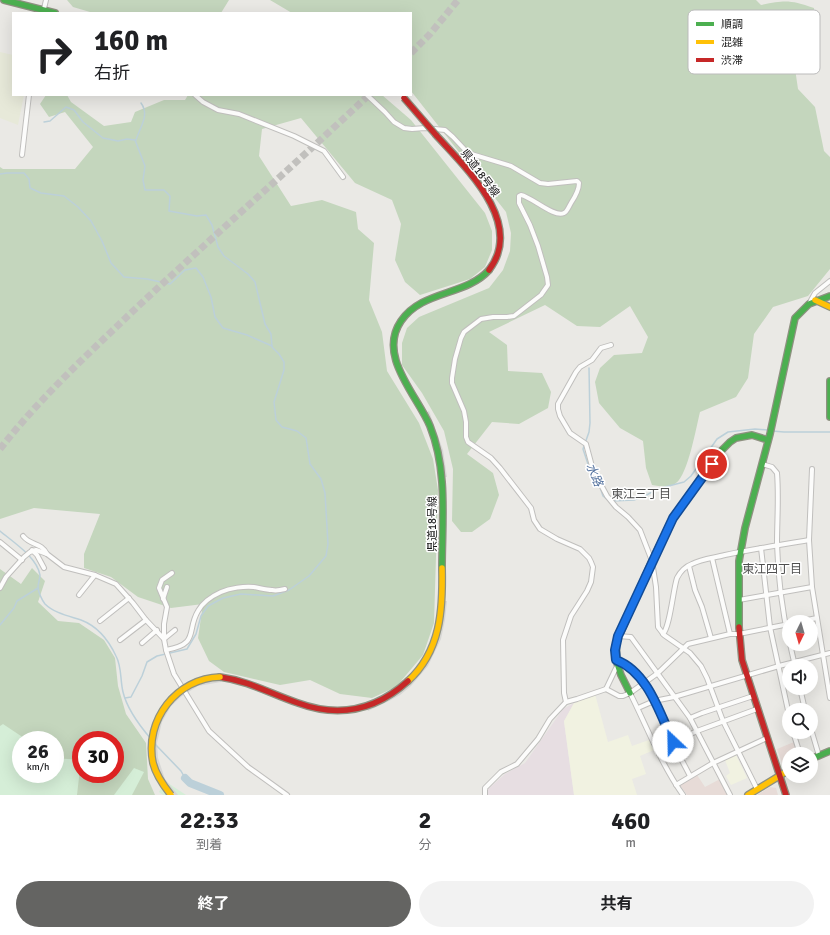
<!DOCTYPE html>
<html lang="ja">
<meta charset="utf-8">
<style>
body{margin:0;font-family:Signika,"Noto Sans JP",sans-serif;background:#f2f2f2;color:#202124;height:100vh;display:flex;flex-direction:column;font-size:15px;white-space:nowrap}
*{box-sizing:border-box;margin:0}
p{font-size:13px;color:#757577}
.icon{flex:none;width:22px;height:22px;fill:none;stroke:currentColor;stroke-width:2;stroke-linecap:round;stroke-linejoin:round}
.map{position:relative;height:795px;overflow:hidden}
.side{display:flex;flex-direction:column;background:#fff;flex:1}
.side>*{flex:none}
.hud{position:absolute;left:12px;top:12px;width:400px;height:84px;border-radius:0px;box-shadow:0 4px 16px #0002;background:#fff;color:#202124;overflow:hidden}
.needle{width:26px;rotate:185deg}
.buttons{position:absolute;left:782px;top:615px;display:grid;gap:8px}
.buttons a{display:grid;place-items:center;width:36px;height:36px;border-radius:50%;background:#fff;box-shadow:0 4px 16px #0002;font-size:20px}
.speed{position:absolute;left:12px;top:731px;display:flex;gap:8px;font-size:20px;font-weight:700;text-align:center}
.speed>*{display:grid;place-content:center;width:52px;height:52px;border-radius:50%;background:#fff;box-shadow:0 4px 16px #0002;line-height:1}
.speed small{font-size:10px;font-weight:400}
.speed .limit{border:6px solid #d22;background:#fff;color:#111}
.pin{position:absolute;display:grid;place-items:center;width:34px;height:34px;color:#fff;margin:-17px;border:2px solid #fff;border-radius:50%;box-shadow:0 1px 4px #0007}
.me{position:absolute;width:44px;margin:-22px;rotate:336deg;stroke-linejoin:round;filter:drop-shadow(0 0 3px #0008)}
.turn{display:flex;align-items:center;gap:14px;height:84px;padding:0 16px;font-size:18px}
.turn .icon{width:52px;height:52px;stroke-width:2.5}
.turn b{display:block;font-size:28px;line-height:34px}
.eta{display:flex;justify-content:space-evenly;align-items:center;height:68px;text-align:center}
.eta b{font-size:24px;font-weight:700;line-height:28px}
.button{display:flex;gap:8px;margin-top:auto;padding:8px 16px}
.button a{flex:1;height:46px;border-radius:24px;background:#646462;color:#fff;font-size:16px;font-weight:700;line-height:46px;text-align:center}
.button a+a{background:#f2f2f2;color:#202124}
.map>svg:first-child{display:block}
</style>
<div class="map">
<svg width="830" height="795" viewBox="0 0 830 795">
<rect width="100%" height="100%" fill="#eae9e5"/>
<g fill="#e7dbd7">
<path d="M794 742 798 754H789V763L783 766 777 749Z"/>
<path d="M697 775 705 787 720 779 728 795H687L680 785Z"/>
<path d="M770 787 776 788 778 795H757Z"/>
</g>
<path fill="#e7dee2" d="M574 703 564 722 574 795H487V790L505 774 525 763 563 709Z"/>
<g fill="#f1f2e1">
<path d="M595 694 608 742 628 735 632 746 649 740 654 750 640 756 646 774 632 779 637 795H574L564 721 574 703Z"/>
<path d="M736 755 747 778 731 785 726 776 730 773 725 760Z"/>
</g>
<path fill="#e7e9d9" d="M0 52 13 55V95H24L18 125 0 118Z"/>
<g fill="#c4d6bd" fill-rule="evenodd">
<path d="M67 0H229L221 13 90 12 73 7Z"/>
<path d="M270 0H756L761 5C786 0 790 0 814 8V26L792 48 798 89 815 107 824 151 830 157V269L808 296 773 307 754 334 748 378 736 397 700 412C696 428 688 474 676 483 669 489 660 486 652 485L646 468 643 441 620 428 599 403 595 382 600 368 614 355 642 353 648 337 630 306 600 327 577 326 545 305 489 332 507 345 508 371 542 373 551 392 548 408 519 424 492 422 467 454 493 473 499 495 490 519 472 532H461L452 521 453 469 444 431 422 393 402 365V343L407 328 419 317 489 288 503 270 510 251 511 233 506 212 411 91V13H292Z"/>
<path d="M46 95H67L71 102 104 126 131 122 135 112 164 100H185L188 95H382L411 120 485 213 492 231V250L485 267 470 279 420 295 405 282 395 260 401 224 392 200 355 183 301 118 262 129 259 156 291 206 322 200 356 212 358 229 374 243 369 300 382 332 387 371 419 423 433 459 438 490 434 623 423 655 396 687 372 698 340 694 310 680 280 685 224 672 209 661 198 638 203 604 171 608 138 597 111 577 84 568V554L100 514 34 508 0 519V167L3 169H75L93 147 65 112 49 117 40 104Z"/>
<path d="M32 568 45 581 38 602 58 621 79 623 104 640 115 658 118 686 126 714 146 743 148 779 155 795H0V569L21 584ZM21 740H55V774H21ZM81 740H115V774H81Z"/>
</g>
<g fill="#d5eed7">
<path d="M3 724 27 740H21V774H55V758L81 760 77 795H0V726Z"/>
<path d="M134 768 144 772 132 795H114Z"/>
<path d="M165 781 186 795H163L159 792Z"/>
</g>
<g fill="#d7d7d5">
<path d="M429 411 443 450 447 477H440L435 448 422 416Z"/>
<path d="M439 601H447L445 620 441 639 428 666 411 686 400 695 389 701 368 711 364 703 389 693 404 681 420 663 428 649 432 638 437 619Z"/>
<path d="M220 674 221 682 198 686 182 696 171 706 162 722 157 743 158 758 165 779 178 795H168L153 774 150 762 149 742 154 719 165 701 179 688 196 678Z"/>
</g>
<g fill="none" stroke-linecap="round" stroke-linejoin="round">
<g stroke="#bcd0d9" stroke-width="1.5">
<path d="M44 122 50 121 66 107 74 110 83 122 103 138 118 141 127 139 135 140 145 166 143 180 145 190H164L170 196 169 211 197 216 206 215 212 225 218 247 224 256 248 274 255 282 265 324 271 334 272 347 279 354 284 362V370L274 402 276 420 282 427 297 431 306 438 310 464 321 479 325 493 328 544 326 556 309 576 289 590 273 596 241 594 223 598 208 606 201 616 196 634 187 649 157 656 147 662 142 676 131 697 125 698"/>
<path d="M136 140C140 127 150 115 141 103"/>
<path d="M0 174 7 173H24L29 179 30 188 41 193 64 196 78 207 91 221 102 241 111 263 124 277 147 279 170 284 185 270 196 268 203 277 211 297 215 317 223 328 247 335 272 346"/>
<path d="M589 368 590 423 589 432 583 449 590 470 596 480"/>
<path d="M772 431 784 432H830"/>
<path d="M600 487 603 496 608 500"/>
<path d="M612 501 634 500 645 496 657 489 684 482 691 476 717 439 728 432 755 429 768 430"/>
<path d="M0 531C13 542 37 557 40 575 40 579 38 583 38 587 38 592 42 600 45 604 54 613 69 616 81 620 97 626 109 641 116 656 122 667 120 680 123 692 127 709 139 725 151 739"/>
<path d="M0 625 14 608 17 601 38 588"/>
<path d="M154 743 181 771 185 778"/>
</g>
<path stroke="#bcd0d9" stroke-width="8" d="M185 778 190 783 220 795"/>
<g stroke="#c1c0bd" stroke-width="7" stroke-dasharray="7 3.5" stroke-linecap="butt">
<path d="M411 53 430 34 458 0"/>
<path d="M0 449C39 399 86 356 132 312 210 239 291 168 369 95"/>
</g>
<g stroke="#c0bfbd" stroke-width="6">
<g id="street">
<path d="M43 13 46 0"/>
<path d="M195 95 203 102 218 110 239 114 294 136 324 151 343 177"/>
<path d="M367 95 385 112 394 122 404 128 412 129 425 128 445 130 453 137 468 153 511 166 540 183 548 184 577 181 579 183C579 190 575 197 571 203 569 206 567 212 564 213 554 218 532 197 521 195L519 196V203L530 225 538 246 547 277 548 285 541 295 514 316 507 317H493L481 319 464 332 461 338 455 359 452 378V383L464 411 466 422V437L468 442 491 458 500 468 531 508 534 520 540 529 557 539 580 549 589 558 591 562 593 567 591 582 587 591 571 616 563 640 564 693 566 702"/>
<path d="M22 155 29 95"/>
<path d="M809 304 815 293 830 281"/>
<path d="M611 345 601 348 592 360 580 367 576 372 558 404V409L560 416 570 433 586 444 593 470 607 496 616 507 628 517 640 530 652 561 656 587 658 627 664 635 690 653 701 666 707 678 723 721 757 789"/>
<path d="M762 464 772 467 777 473C779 497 777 520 777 544 778 576 782 610 789 641"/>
<path d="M812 469 809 540 812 587 830 698"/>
<path d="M23 536C31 546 41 542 47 554"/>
<path d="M0 542 22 560"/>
<path d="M761 548 770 627 789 715"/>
<path d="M32 550 37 555 44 568"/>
<path d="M712 558 730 634"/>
<path d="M689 566 695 590 702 607 711 638"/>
<path d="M0 588 6 577 24 557 30 552 36 550 47 554 64 567 95 575 116 584 133 603 146 620 164 639 166 650 174 674 209 731 248 767 287 795"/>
<path d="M79 595 95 575"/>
<path d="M163 599 167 587"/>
<path d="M739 600 812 587"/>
<path d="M100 621 129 598"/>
<path d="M797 622 817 618"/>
<path d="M663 634C670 627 673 590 677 578 680 572 686 566 692 564 702 559 714 558 725 555 752 549 781 545 809 540"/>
<path d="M618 636 631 637 690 718 730 795"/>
<path d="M164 638V624L167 607 159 588 162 580 172 573"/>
<path d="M164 639 175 630"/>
<path d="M120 640 146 620"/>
<path d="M142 643 157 630"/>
<path d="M790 644 795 666"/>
<path d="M166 650C200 644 186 631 198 611 203 602 212 596 221 592 230 588 244 586 254 587 260 588 266 590 272 590 276 591 281 590 285 589"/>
<path d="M615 660C647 672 659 711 672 740 677 752 684 764 690 776"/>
<path d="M800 688 805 710"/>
<path d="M606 689 617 666"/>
<path d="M630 693C647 727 661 764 683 795"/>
<path d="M638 708 654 701 674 697 779 666 830 653"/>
<path d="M690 718 702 713 753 696"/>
<path d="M811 729 819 756"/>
<path d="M793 732 800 754"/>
<path d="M658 750 697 731 757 709"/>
<path d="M676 785 713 763 767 738"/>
<path d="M485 795V788L501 772 517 764 538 739 550 719 566 702 577 699 606 689 619 696H623L630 693 658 673 688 644 730 634H739L789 624"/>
</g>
</g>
<g stroke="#8e9180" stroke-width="8">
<g id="fast">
<path d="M4 0 55 13"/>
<path d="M830 381V417"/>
<path d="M442 568C442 521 448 471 430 426 417 395 377 356 401 321 422 290 466 296 489 270"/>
<path d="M739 627V561L745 528 770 434 795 318 809 304 830 296"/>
<path d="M630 693 621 675 617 663 616 643 652 561 673 518 720 452 730 442 736 438 752 435 768 440"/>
<path d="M811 759 830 751"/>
</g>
</g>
<g stroke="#8e9180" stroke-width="8">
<g id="slow">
<path d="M815 300 830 307"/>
<path d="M408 681C441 651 443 609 442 568"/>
<path d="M748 795 789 770"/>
</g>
</g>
<g stroke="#8e9180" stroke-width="8">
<g id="jam">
<path d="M436 135C466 168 525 223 489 270"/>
<path d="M739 627 742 660 786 795"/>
<path d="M220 677C249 681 271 694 298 703 339 718 376 710 408 681"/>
</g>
</g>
<use href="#street" stroke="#fcfcfb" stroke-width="4"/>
<use href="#fast" stroke="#4caf50" stroke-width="5.5"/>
<use href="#slow" stroke="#ffc107" stroke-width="5.5"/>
<use href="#jam" stroke="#c62828" stroke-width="5.5"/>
<g stroke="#8e9180" stroke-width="8" stroke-linecap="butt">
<path id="slow-bridge" d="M171 795C163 785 156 775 153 763 144 720 177 678 220 677"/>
</g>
<g stroke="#8e9180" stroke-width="8" stroke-linecap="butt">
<path id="jam-bridge" d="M404 98 436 135"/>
</g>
<use href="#slow-bridge" stroke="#ffc107" stroke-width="5.5"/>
<use href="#jam-bridge" stroke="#c62828" stroke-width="5.5"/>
</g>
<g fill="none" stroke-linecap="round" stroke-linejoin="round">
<g stroke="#114b97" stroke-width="10">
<path id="route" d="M673 742C660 714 648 672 616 660L615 650 618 636 673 518 712 464"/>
</g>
<use href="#route" stroke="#1a73e8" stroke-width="7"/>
</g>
<g text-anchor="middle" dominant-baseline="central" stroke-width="3" stroke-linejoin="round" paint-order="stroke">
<g font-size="11" fill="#1c1c1c" stroke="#fff">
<text transform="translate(480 173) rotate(53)">県道18号線</text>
<text transform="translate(432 524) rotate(-90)">県道18号線</text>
</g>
<g font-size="12" font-style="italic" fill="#55739f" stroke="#fff">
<text transform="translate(594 475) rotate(67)">水路</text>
</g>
<g font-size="12" fill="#4f4f4f" stroke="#fff">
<text x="641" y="494">東江三丁目</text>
<text x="772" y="569">東江四丁目</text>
</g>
</g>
<rect x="688" y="10" width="132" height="64" rx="6" fill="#fff" stroke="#bbb" stroke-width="1"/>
<rect x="696" y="22" width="18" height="4" fill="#4caf50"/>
<rect x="696" y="40" width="18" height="4" fill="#ffc107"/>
<rect x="696" y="58" width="18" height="4" fill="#c62828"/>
<g font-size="11" fill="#1c1c1c">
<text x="721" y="28">順調</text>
<text x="721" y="46">混雑</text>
<text x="721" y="64">渋滞</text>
</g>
</svg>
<div class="buttons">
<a><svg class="needle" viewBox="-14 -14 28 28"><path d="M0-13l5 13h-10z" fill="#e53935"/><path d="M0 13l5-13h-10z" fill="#757577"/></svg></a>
<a><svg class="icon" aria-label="sound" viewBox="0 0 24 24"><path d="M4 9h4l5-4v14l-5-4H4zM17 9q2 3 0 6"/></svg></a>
<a><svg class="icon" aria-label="search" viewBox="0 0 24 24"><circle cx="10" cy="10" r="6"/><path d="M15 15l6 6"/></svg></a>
<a><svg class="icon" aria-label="layers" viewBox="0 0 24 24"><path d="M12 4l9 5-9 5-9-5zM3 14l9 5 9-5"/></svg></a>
</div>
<div class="speed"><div>26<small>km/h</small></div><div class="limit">30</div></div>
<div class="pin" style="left:712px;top:464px;background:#d93025"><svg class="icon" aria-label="arrive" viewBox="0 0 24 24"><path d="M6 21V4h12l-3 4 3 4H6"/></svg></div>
<svg class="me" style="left:673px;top:742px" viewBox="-20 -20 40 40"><circle r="19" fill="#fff"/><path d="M0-13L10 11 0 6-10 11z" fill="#1a73e8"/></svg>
<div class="hud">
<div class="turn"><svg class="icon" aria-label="right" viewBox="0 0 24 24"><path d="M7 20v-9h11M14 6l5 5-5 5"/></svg><div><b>160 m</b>右折</div></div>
</div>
</div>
<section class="side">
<div class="eta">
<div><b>22:33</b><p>到着</p></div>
<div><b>2</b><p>分</p></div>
<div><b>460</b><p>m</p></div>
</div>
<div class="button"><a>終了</a><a>共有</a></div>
</section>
